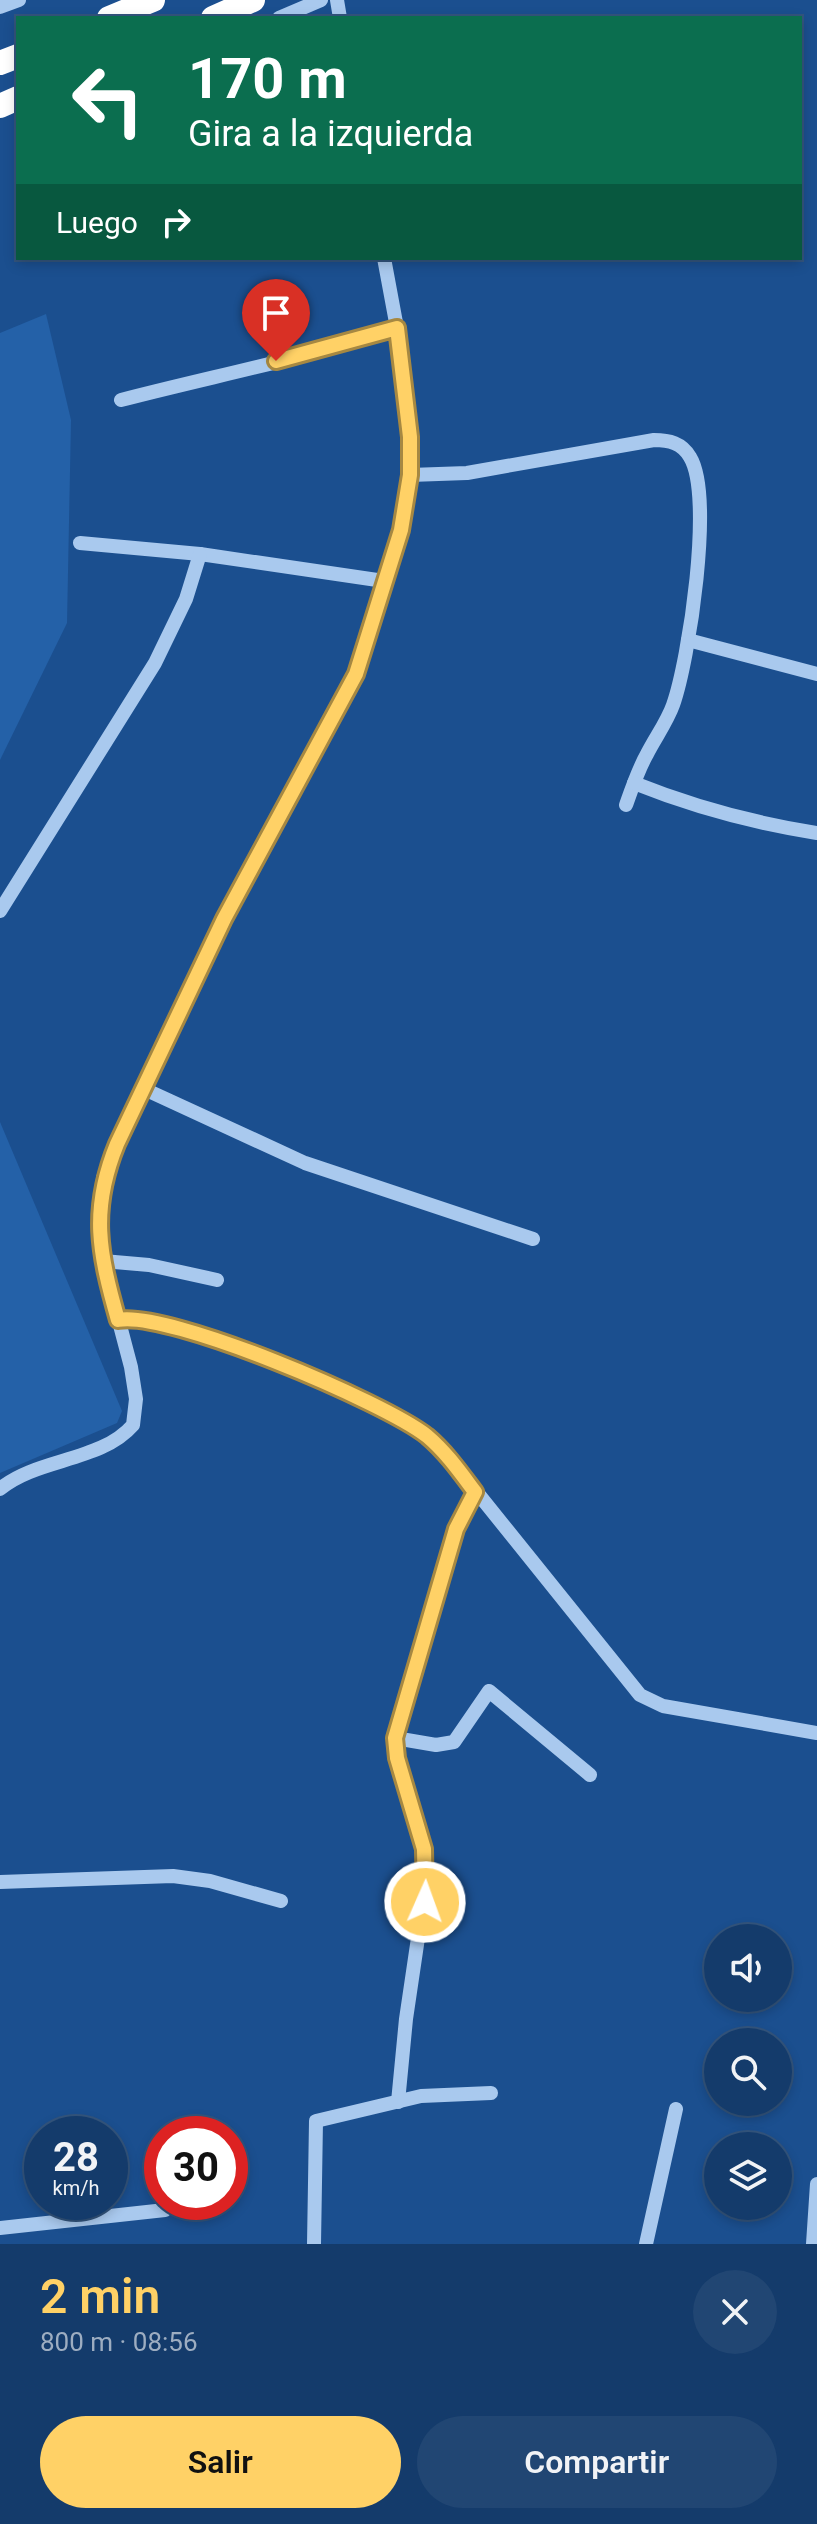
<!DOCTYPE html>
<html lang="es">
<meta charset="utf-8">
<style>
body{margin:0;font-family:Roboto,sans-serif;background:#214673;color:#f1f3f6;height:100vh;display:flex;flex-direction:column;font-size:30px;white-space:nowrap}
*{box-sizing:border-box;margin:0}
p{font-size:26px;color:#9dadc1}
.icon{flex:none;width:44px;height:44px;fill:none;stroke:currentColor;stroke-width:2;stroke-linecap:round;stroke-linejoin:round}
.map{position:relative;height:2244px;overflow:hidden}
.panel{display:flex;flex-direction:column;background:#143b6b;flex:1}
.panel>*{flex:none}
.guide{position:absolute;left:16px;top:16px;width:786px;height:244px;border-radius:0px;box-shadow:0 4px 12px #0003,0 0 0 2px #33557e;background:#0b6e4f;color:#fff;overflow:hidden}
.buttons{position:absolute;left:704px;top:1924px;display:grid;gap:16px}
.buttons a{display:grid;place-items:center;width:88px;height:88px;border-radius:50%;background:#143b6b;box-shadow:0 4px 12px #0003,0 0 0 2px #33557e;font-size:40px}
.speed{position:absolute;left:24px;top:2116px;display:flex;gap:16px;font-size:40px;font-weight:700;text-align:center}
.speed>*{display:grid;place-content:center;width:104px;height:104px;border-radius:50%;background:#143b6b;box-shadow:0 4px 12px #0003,0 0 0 2px #33557e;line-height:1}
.speed small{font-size:20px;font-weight:400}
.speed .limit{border:12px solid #d22;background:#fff;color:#111}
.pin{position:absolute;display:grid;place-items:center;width:68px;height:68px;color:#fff;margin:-82px -34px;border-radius:50% 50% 50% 0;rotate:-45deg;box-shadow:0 0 8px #0007}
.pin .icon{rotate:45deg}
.me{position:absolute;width:88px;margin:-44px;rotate:2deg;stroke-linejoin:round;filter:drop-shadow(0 0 6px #0008)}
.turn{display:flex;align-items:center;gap:28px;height:168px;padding:0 40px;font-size:36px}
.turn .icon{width:104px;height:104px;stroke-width:2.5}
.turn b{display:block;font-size:56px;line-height:68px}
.then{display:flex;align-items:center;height:76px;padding:0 40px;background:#0003;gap:16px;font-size:30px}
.round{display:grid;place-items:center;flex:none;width:84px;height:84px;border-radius:42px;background:#214673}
.summary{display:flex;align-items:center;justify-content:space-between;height:136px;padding:0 40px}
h1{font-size:48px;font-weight:600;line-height:60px;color:#ffd166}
.button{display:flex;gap:16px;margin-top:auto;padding:16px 40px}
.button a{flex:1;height:92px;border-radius:48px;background:#ffd166;color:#111;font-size:32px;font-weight:600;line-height:92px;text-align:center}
.button a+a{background:#214673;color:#f1f3f6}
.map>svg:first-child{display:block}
</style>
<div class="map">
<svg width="817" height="2244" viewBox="0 0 817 2244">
<rect width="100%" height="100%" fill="#1b4f8f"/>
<g fill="#2461a8">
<path d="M46 314 71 420 67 623 0 760V333Z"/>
<path d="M0 1122 122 1411 117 1423 0 1473Z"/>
</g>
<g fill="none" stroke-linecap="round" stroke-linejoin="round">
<g stroke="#a9c9ee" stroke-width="14">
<path d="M337 0 340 18"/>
<path d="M0 7 19 0"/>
<path d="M279 18 321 0"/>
<path d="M121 400C213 376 307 358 397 328"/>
<path d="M410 475 467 473 654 440C669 440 682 443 690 457 714 496 689 660 673 705 667 722 655 738 647 754 638 770 632 788 626 805"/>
<path d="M80 543 200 554 384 581"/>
<path d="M688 640 817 674"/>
<path d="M634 783C694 807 753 823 817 833"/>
<path d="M0 911 155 663 186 599 200 554"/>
<path d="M142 1088 305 1163 533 1239"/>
<path d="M103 1261 149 1265 217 1280"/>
<path d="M118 1320C165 1311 364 1395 409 1424 423 1432 435 1444 447 1455L640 1695 663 1706 817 1733"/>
<path d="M0 1489C37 1458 101 1462 133 1425L136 1399 131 1367 103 1261 99 1230 103 1178 224 919 356 674 376 614 401 530 410 475V437L397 328 384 258"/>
<path d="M395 1738 436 1745 454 1742 489 1691 590 1775"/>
<path d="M0 1882 173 1876 210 1881 281 1901"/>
<path d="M398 2102 406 2019 427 1877 424 1849 397 1758 395 1738 456 1529 475 1492"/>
<path d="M0 2228 165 2210"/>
<path d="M314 2244 316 2121 421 2096 491 2093"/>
<path d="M646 2244 676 2109"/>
<path d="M813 2244 817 2184"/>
</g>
<g stroke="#fff" stroke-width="24">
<path d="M109 18 153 0"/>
<path d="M213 18 253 0"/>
<path d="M0 63 18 56"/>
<path d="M0 106 18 98"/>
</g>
</g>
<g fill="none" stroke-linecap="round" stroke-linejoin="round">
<g stroke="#a68842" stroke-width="20">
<path id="route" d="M276 361 397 328 410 437V475L401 530 356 674 224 919 117 1144C90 1210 99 1253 118 1320 168 1310 384 1402 427 1436 446 1452 460 1472 475 1492L456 1529 395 1738 397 1758 424 1849 425 1902"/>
</g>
<use href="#route" stroke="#ffd166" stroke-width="14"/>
</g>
</svg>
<div class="buttons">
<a><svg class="icon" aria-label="sound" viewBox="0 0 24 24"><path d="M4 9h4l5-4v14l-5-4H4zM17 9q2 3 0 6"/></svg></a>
<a><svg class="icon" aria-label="search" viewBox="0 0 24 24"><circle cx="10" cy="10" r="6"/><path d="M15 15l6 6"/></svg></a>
<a><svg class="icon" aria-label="layers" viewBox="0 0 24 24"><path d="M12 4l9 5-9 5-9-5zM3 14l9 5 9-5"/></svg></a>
</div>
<div class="speed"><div>28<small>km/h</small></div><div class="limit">30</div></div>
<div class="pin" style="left:276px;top:361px;background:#d93025"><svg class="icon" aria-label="arrive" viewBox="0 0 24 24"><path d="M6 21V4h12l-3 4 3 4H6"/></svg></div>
<svg class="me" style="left:425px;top:1902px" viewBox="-20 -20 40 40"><circle r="17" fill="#ffd166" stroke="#fff" stroke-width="3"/><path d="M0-11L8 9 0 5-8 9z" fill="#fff"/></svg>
<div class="guide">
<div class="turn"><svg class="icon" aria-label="left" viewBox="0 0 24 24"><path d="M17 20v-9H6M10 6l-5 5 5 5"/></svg><div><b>170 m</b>Gira a la izquierda</div></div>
<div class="then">Luego<svg class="icon" aria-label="right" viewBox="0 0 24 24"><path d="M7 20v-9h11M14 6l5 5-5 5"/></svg></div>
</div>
</div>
<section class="panel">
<div class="summary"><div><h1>2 min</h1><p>800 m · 08:56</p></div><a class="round"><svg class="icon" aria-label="close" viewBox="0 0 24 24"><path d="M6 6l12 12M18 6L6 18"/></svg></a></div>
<div class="button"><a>Salir</a><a>Compartir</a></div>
</section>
